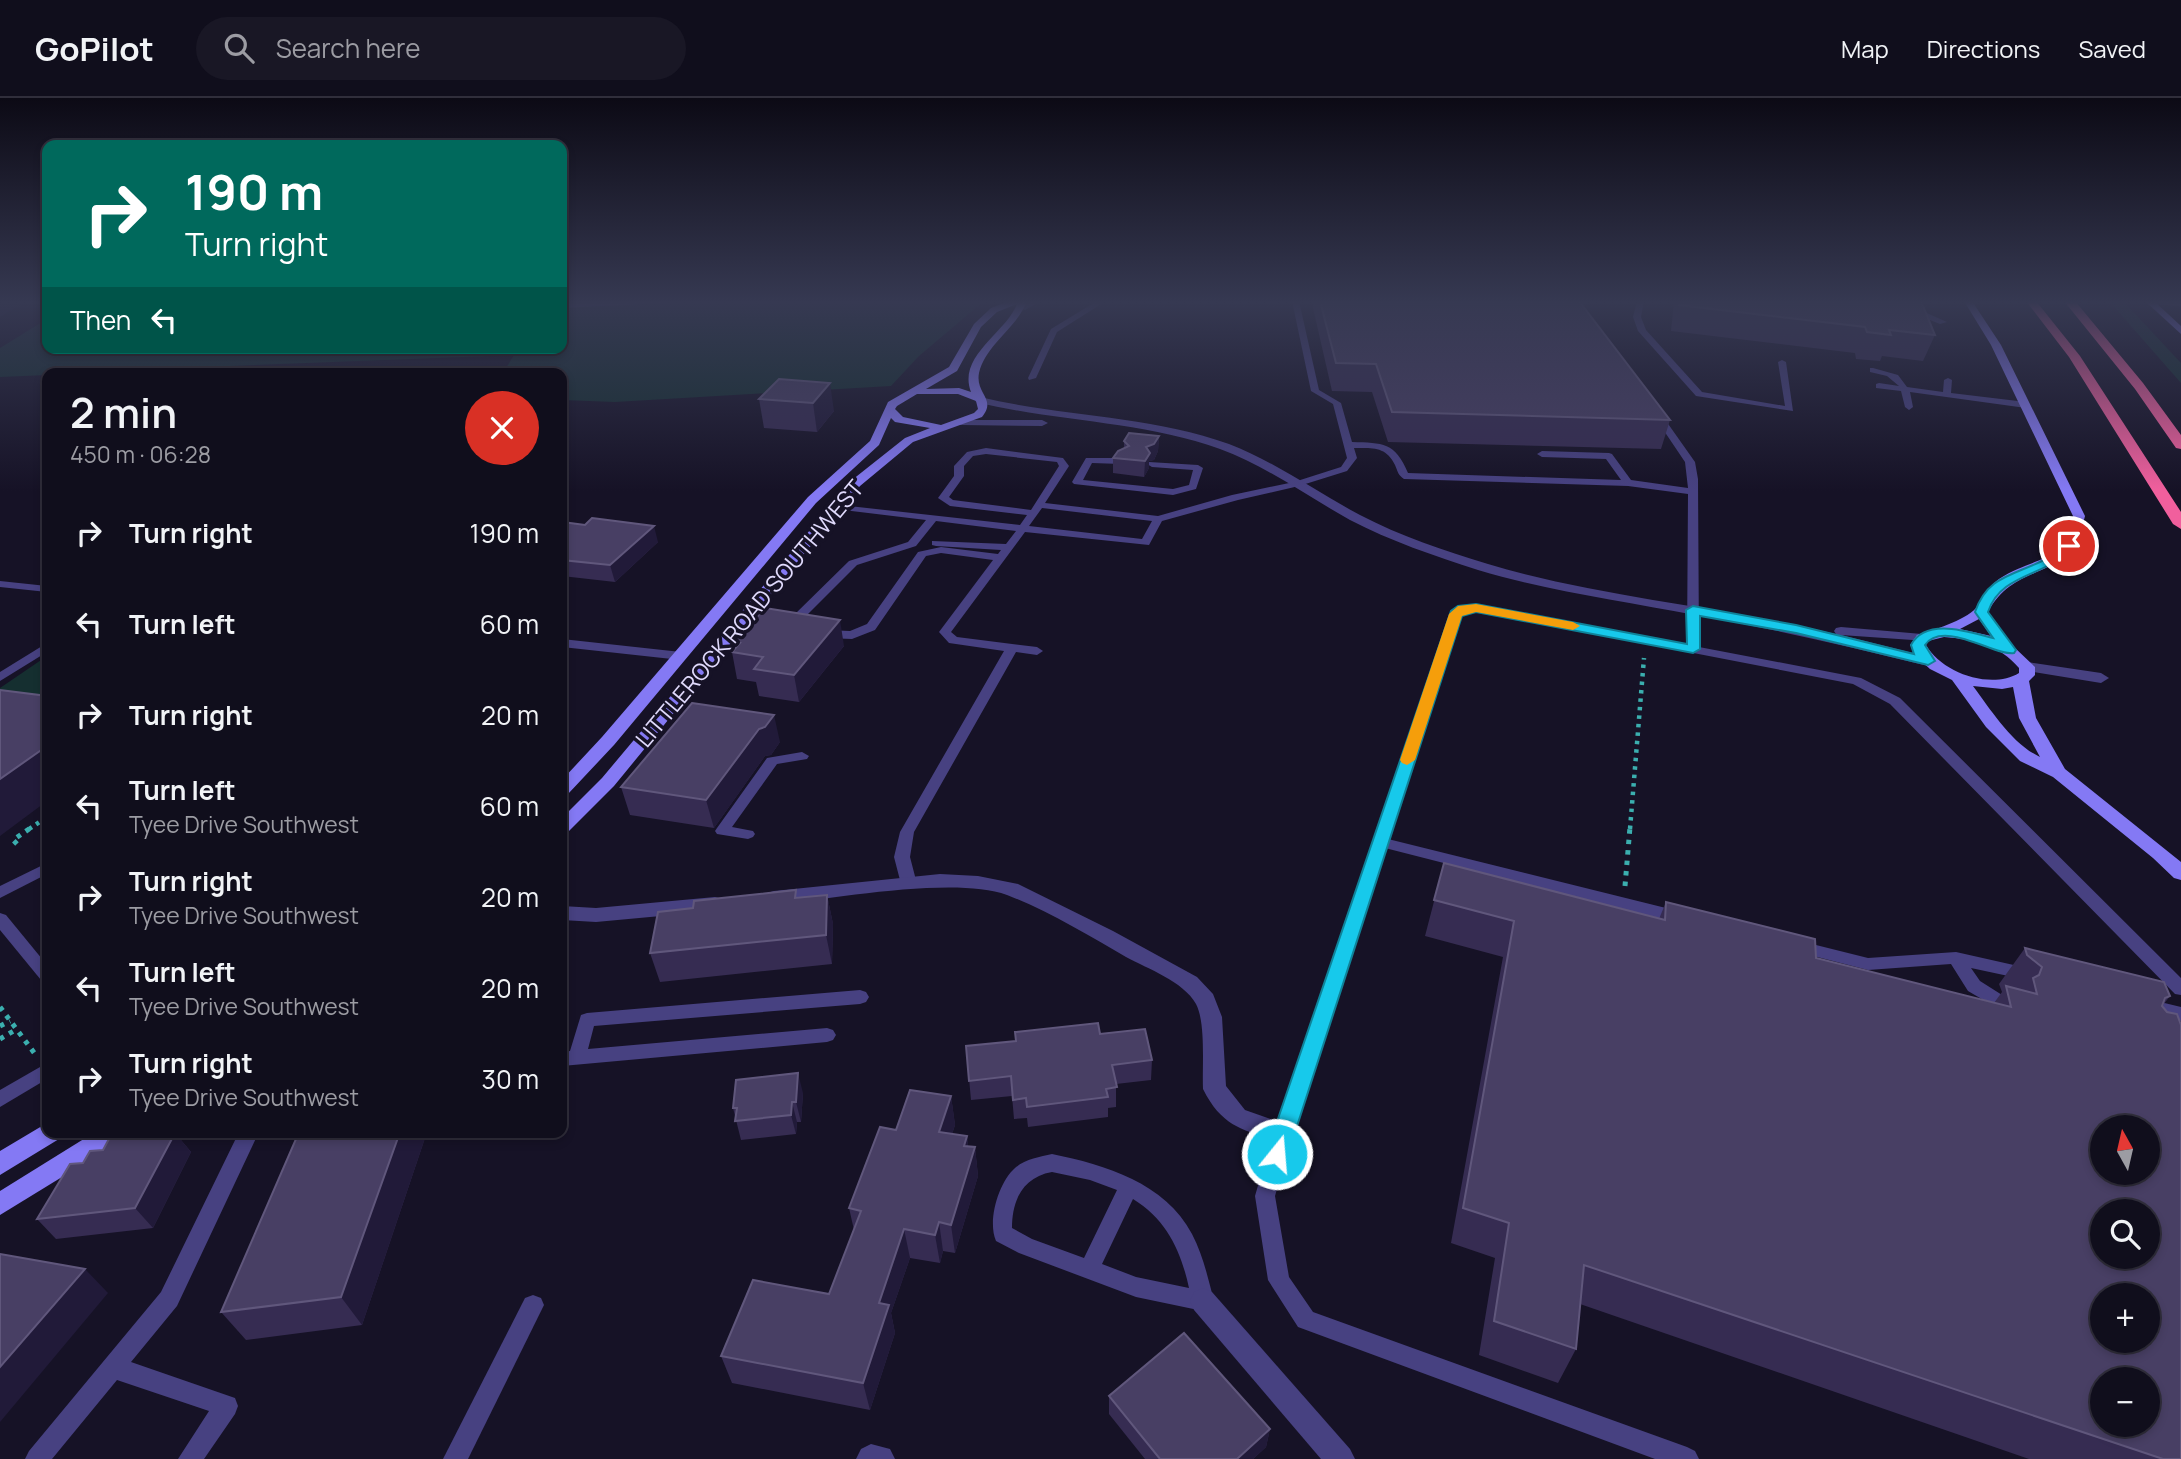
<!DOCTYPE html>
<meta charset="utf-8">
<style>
body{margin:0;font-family:Manrope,sans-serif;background:#191725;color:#f1f3f6;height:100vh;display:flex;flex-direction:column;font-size:26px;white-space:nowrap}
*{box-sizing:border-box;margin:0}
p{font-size:23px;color:#9c9ca3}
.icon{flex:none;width:38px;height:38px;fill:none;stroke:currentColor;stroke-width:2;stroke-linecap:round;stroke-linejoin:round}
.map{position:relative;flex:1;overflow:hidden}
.details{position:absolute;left:42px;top:270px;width:525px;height:770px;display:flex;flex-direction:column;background:#100e1c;border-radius:14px;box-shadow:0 4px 10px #0003,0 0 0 2px #302e3b}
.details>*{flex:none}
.hud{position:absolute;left:42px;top:42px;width:525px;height:214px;border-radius:14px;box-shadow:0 4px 10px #0003,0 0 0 2px #302e3b;background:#00695c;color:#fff;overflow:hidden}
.needle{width:46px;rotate:352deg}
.controls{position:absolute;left:2090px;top:1017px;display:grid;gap:14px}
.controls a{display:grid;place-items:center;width:70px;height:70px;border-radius:50%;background:#100e1c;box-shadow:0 4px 10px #0003,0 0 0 2px #302e3b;font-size:35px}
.pin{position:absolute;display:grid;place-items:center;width:60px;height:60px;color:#fff;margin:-30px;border:4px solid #fff;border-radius:50%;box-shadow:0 2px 7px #0007}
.me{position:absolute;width:77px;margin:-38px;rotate:17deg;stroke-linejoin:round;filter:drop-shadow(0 0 5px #0008)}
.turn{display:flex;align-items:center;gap:24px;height:147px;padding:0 28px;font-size:32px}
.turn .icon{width:91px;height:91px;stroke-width:2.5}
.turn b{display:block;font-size:49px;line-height:60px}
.then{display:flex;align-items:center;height:66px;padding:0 28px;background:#0003;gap:14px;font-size:26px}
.round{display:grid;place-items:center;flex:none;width:74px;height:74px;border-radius:37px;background:#191725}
.summary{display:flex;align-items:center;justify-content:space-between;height:119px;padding:0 28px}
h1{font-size:42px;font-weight:600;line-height:52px}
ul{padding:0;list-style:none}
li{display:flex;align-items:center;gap:21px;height:91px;padding:0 28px}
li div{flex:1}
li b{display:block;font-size:26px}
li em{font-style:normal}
header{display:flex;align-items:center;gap:42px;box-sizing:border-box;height:98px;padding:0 35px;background:#100e1c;border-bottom:2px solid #302e3b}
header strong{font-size:33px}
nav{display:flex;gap:38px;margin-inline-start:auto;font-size:24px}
.search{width:490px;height:63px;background:#191725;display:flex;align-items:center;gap:18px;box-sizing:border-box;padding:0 24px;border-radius:38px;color:#9c9ca3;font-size:26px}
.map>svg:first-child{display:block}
</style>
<header>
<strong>GoPilot</strong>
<div class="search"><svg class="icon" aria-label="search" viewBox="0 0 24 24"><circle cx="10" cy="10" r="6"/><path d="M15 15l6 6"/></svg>Search here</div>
<nav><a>Map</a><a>Directions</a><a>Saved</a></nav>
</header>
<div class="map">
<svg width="2181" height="1361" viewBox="0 0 2181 1361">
<rect width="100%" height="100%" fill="#161226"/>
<g fill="#152f30">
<path d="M562 203H984L919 258 891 288 615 304 562 302V275H503L514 257 47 275V277L0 279V250L47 221V250H562Z"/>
<path d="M2109 203H2123L2181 265V285Z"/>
<path d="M47 558V624L0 617V590Z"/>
</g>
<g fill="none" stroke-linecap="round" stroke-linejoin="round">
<g stroke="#3bafaf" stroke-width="4.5" stroke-dasharray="3.5 5" stroke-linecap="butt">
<path d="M29 731 47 719"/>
<path d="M1630 731 1644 560"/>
</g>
<g stroke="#3bafaf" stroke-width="5" stroke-dasharray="4.5 6" stroke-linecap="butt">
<path d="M17 746 13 742 32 729"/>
<path d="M1625 788 1630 729"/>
<path d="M0 909 35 956"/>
<path d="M0 928 10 923"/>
<path d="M0 941 17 931"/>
</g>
<g fill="#474181" fill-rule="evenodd">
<path d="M623 203H667L663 205 562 210V206Z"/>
<path d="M1032 203H1041L1025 212 1018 210Z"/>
<path d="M1097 203H1106L1057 234 1036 280 1029 282 1028 280 1051 231Z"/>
<path d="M1292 203H1299L1319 292 1341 305 1352 344C1383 345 1395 344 1408 375L1621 382 1606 361 1542 359 1537 356 1542 353 1609 355 1612 356 1631 382 1688 390 1685 364 1652 315 1659 313 1695 364 1698 381 1699 549 1861 580 1900 600 2181 880V897L2175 896 1890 606 1853 586 1476 513H1466L1461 517 1388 741 1678 813 1684 815 1686 819 1684 823 1678 825 1385 750 1293 1035 1275 1098 1289 1179 1313 1214 1687 1349 1695 1353 1699 1361H1655L1298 1229 1268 1182 1255 1098 1273 1035 1450 516 1459 508 1476 507 1687 547 1688 396 1628 388 1404 381C1398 377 1398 374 1395 367 1386 348 1372 350 1354 350L1357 360 1347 373 1299 388 1238 402 1162 423 1149 447 1025 434 951 534 957 539 1037 549 1043 553 1037 557 1016 554 914 734 910 759 917 786 914 790H904L901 786 894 759 900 734 1004 553 949 545 939 534 993 462 941 455 926 458 875 532 852 541 826 540 820 536 826 532 850 533 867 526 918 454 941 449 998 456 1001 452 936 448 932 447V443L1006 446 1016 433 936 423 916 448 857 467 804 520 802 525 806 529 804 532H796L790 526 794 517 849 463 908 444 926 422 835 411 830 408 831 406 1020 427 1027 417 950 408 938 400 954 378V368L967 354 986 350 1063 360 1069 368 1045 405 1158 418 1232 397 1294 384 1341 369 1347 360 1333 306 1311 293ZM986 356 1057 364 1059 368 1031 412 953 402 949 399 964 378V368L973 358ZM1042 410 1152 423 1142 441 1029 428Z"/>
<path d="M1637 203H1644L1641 219 1646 232 1702 294 1785 308 1778 264 1782 262 1786 264 1793 313 1696 298 1638 233 1633 219Z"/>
<path d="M2148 203 2181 204V208L2151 206Z"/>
<path d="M1905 208H1911L1947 224 1940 226 1905 212Z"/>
<path d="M1873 270 1898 277 1907 289 1943 294 1944 282 1948 280 1952 282 1951 295 2026 304 2030 307 2026 310 1910 294 1913 309 1909 312 1905 309 1901 293 1876 290V286L1879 285 1899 288 1887 278 1870 274V270Z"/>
<path d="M1086 360H1121L1126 363 1121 366 1092 365 1083 382 1173 391 1189 387 1193 372 1152 369 1147 366 1149 364 1198 367 1203 370 1196 391 1173 397 1074 386 1072 384Z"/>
<path d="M0 483 47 488V494L0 489Z"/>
<path d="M562 541 681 554 687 558 681 562 562 549Z"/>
<path d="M47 545V554L0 583V574Z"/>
<path d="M802 654 809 658 807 661 777 666 732 729 753 733 755 736 753 739 748 741 717 736 715 733 717 730 767 660Z"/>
<path d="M47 765V776L0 800V788Z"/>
<path d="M0 815 6 817 47 867V884L41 882 0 832Z"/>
<path d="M1800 843 1868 860 1956 854 2027 870 2033 872 2035 876 2033 880 2027 882 1971 870 1980 883 2010 902 2013 907 2010 912 2004 914 1968 893 1951 866 1868 872 1794 853 1792 849 1794 845Z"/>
<path d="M860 892 866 894 869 899 866 904 860 906 594 928 588 951 827 930 833 932 836 937 833 942 827 944 562 968V954L570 953 581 917 587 915Z"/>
<path d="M2148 901 2181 909V923L2142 913 2139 908 2142 903Z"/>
<path d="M47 965V981L0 1009V992Z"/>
<path d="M239 1034H255L257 1038 177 1208 131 1264 235 1300 238 1308 235 1316 204 1361H178L209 1313 117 1282 52 1361H25L29 1353 161 1194Z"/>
<path d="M1052 1056C1106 1067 1165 1085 1192 1136 1203 1157 1208 1180 1214 1203L1211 1210 1203 1213 1136 1199 1019 1155 996 1143C987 1122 999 1084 1015 1070 1025 1061 1040 1059 1052 1056ZM1052 1074 1090 1082 1117 1092 1084 1160 1032 1141 1012 1130C1012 1102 1023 1079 1052 1074ZM1133 1101C1167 1122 1181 1153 1189 1190L1136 1179 1102 1166Z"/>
<path d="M533 1197 541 1200 544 1207 468 1361H443L525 1200Z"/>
</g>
<g fill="#474181" fill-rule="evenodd">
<path d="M980 299C1062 319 1149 317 1229 346 1276 364 1316 394 1360 417 1400 438 1445 453 1488 466 1601 500 1721 508 1836 536L1834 533 1836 530 1841 529 1922 536 1927 537 1929 540 1927 543 1841 537 1933 560 1936 563 1928 568C1851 549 1774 531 1695 517 1623 503 1548 493 1478 472 1435 458 1390 443 1350 422 1307 398 1266 368 1220 351 1142 323 1057 324 976 304L975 302Z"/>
<path d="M957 322H1042L1048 325 1042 328 961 327 957 326Z"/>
<path d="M2027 564 2101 575 2109 580 2101 585 2022 572 2019 569Z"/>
<path d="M940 776 978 778 1018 786 1113 833 1197 879 1213 896 1222 919 1226 988 1245 1012 1291 1028 1295 1035 1291 1042 1283 1045C1245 1032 1223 1031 1203 991 1202 969 1206 925 1196 906 1183 883 1148 871 1126 859 1090 838 1046 812 1007 797 954 778 833 801 774 807L767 805 764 800 767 795 774 793Z"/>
<path d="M715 799 722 801 725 806 722 811 715 813 596 824 562 822V808L596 810Z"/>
<path d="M1203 1190 1212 1194 1350 1351 1355 1361H1321L1194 1212 1190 1203 1194 1194Z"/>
<path d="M871 1346 890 1351 895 1361H856L861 1351Z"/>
</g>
<g fill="#8479f4" fill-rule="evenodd">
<path d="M1009 203H1027C1017 230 986 246 979 275 975 296 997 301 982 319L913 344 860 388 614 688 568 734 562 736V720L602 680 852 382 905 340 930 330 895 324 891 320 879 347 816 405 614 647 568 696 562 698V682L602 639 808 399 870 343 888 304 949 269 974 226 991 210ZM1017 206C1006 235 957 258 971 294L959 290 926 291 957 273 981 229 997 214ZM917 296H958L976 303 978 311 974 315 941 327 903 319 895 311 897 308Z"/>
<path d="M1964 203H1972L2001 247 2085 418C2069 488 2017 460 1988 514L2014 549 2035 569V577L2029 583 2036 620 2065 671 2181 764V782L2174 780 2153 760 2053 679 2020 663 1986 629 1952 582 1930 571 1919 561 1910 547 1917 537C1933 532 1964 523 1976 510 1985 501 1987 489 1999 481 2036 457 2060 469 2073 418L1991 247ZM1979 521 1991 538 1960 531ZM1944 539C1973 541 2000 547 2019 570V575C1991 592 1942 575 1926 547L1928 543ZM1973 588 2002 591 2013 589 2019 620 2040 659C2012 646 1991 612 1973 588Z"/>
<path d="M2145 203H2154L2181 228V236Z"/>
<path d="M47 1025V1034H63L59 1041 0 1077V1053Z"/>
<path d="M95 1034H128L124 1041 0 1117V1093Z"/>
</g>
<g fill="#f15f9d" fill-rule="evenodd">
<path d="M2026 203H2036L2080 258 2181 414V431L2173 426 2069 259Z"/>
<path d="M2064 203H2075L2143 285 2181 337V351L2176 350 2135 291Z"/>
</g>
</g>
<g fill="#362c52">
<path d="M1313 203H1555L1670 322 1661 351 1388 344 1372 294 1332 293 1313 210Z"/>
<path d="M1674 203H1921L1935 237 1923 263 1882 258 1880 263 1856 261 1855 255 1671 233Z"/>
<path d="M779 281 834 313 817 334 764 330 759 301Z"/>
<path d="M1159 338 1158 353 1154 362 1149 363V370L1144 379 1113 375V360L1124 351V343Z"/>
<path d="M562 424 658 444 615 484 562 478Z"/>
<path d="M734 544 844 548 799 604 759 598 756 584 737 581 732 554 735 551Z"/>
<path d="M780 644 771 657 765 658 714 730 630 717 621 689Z"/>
<path d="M1444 765 1659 821 1666 804 1816 860 1994 905 2002 894 1999 886 2025 850 2170 898 2163 907 2181 1361H2029L1580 1206 1576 1251 1558 1285 1479 1257 1495 1160 1451 1145 1503 859 1425 838Z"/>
<path d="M827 797 833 826 832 866 660 884 650 855 797 800Z"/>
<path d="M1100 936 1152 962 1151 982 1116 986V1009L1108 1010V1019L1028 1029 1027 1020 1014 1021 1012 998 971 1002 966 948Z"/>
<path d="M803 995 801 1024H797L796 1036 741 1042 733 1010Z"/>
<path d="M951 998 955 1027 952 1036 967 1038 968 1048 975 1049 978 1078 955 1155 943 1153 940 1165 910 1160 891 1215 895 1235 870 1312 732 1285 721 1258 829 1196 854 1132 849 1110 896 1032Z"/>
<path d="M299 1034H427L362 1227 246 1242 221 1214Z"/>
<path d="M175 1035 191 1054 153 1130 56 1141 37 1121 83 1065 103 1052Z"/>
<path d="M1109 1298 1270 1331 1266 1349 1253 1361H1145L1109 1316Z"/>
</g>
<g fill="#211a39">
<path d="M0 203H27L0 219Z"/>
<path d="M830 285 834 313 817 334 813 305Z"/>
<path d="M1159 338 1158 353 1154 362 1149 363V370L1144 379 1146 349Z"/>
<path d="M654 428 658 444 615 484 610 467Z"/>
<path d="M840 522 844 548 799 604 794 577Z"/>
<path d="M774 617 780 644 771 657 765 658 714 730 706 702 759 631Z"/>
<path d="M47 648V703L0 738V681Z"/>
<path d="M827 797 833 826 832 866 826 837Z"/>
<path d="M798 975 803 995 801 1024 796 1004Z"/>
<path d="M951 998 955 1027 943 1063 939 1034Z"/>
<path d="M792 1004 797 1024 796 1036 791 1017Z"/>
<path d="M400 1034H427L362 1227 341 1199Z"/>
<path d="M175 1035 191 1054 153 1130 135 1110Z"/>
<path d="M967 1038 970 1066 975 1049 978 1078 955 1155 951 1127 964 1048Z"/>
<path d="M939 1124 943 1153 940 1165 935 1137Z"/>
<path d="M904 1131 910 1160 891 1215 895 1235 870 1312 863 1285 879 1205Z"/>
<path d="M85 1171 108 1195 0 1324V1269Z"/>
<path d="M1270 1331 1266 1349 1253 1361H1237Z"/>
</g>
<g fill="#483f64" stroke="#60577c" stroke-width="2" fill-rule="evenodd">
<path d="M1320 203H1579L1670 322 1392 314 1376 266 1336 265Z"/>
<path d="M1679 203H1921L1935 237 1889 232 1891 237 1867 234 1865 229 1679 207Z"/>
<path d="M779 281 830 285 813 305 759 301Z"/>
<path d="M1129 335 1159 338 1154 346 1146 349 1150 355 1145 363 1113 360 1118 353 1129 348 1124 343Z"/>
<path d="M592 420 654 428 610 467 562 462V424L585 427Z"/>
<path d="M765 510 840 522 794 577 754 571 763 559 732 554 740 545 734 544Z"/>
<path d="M0 592 47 598V648L0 681Z"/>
<path d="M692 605 774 617 765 629 759 631 706 702 621 689Z"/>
<path d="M1444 765 1665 822 1666 804 1815 841 1816 860 2011 909 2006 888 2037 896 2033 880 2039 877 2042 869 2027 857 2025 850 2164 884 2170 898 2165 900 2162 908 2167 914 2177 916 2181 927V1361H2163L1584 1167 1576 1251 1494 1223 1509 1125 1463 1110 1514 823 1434 802ZM2102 1029H2147V1074H2102ZM2102 1113H2147V1158H2102ZM2102 1197H2147V1242H2102ZM2102 1281H2147V1326H2102Z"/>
<path d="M796 792 795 800 827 797 826 837 650 855 658 814 693 810 694 803Z"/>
<path d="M1098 925 1100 936 1145 931 1152 962 1112 967 1117 989 1106 991 1108 999 1027 1009 1026 1000 1013 1002 1011 978 969 983 966 948 1016 943 1015 934Z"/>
<path d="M798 975 796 1004H792L791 1017 735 1023 737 1010H733L736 982Z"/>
<path d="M910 992 951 998 939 1034 967 1038 964 1048 975 1049 951 1127 939 1124 935 1137 904 1131 879 1205 889 1207 863 1285 721 1258 753 1182 829 1196 861 1113 849 1110 880 1029 896 1032Z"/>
<path d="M299 1034H400L341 1199 221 1214Z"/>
<path d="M175 1035 135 1110 37 1121 70 1066 83 1065 90 1053 103 1052 109 1041Z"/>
<path d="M0 1156 85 1171 0 1269Z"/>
<path d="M1184 1235 1270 1331 1237 1361H1160L1109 1298Z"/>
</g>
<linearGradient id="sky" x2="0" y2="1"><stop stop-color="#0c0a15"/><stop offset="0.52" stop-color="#363952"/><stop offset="1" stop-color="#363952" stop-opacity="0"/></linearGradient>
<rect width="2181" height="393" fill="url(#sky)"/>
<path fill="#17c9eb" stroke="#0f8399" stroke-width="2" d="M2069 445 2075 448C2048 479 2001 474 1988 514L2016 552 2014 555C1997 559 1943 521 1925 547L1935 563 1928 567 1796 535 1700 518V551L1693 555 1476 514 1462 518 1288 1056 1285 1063 1277 1066 1269 1063 1266 1056 1451 513 1458 508 1476 506 1687 546 1686 512 1693 508 1796 527 1914 556 1911 547C1926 519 1969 534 1993 540L1975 514C1987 479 2011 478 2042 463 2052 458 2058 448 2069 445Z"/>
<path fill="#f59e0b" d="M1476 506 1573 524 1580 528 1573 532 1476 514 1462 518 1415 662 1407 667 1402 665 1400 662 1449 516 1458 508Z"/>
<g text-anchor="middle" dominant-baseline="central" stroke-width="7" stroke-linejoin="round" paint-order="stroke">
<g font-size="23" fill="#e0dafc" stroke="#161226">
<text transform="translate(749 515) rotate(-50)">LITTLEROCK ROAD SOUTHWEST</text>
</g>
</g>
</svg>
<div class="controls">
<a><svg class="needle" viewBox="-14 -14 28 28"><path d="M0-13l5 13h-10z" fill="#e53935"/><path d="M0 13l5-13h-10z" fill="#9c9ca3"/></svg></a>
<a><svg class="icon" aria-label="search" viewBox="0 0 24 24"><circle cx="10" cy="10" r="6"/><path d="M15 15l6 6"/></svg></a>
<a>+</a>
<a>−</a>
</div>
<div class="pin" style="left:2069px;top:448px;background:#d93025"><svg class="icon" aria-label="arrive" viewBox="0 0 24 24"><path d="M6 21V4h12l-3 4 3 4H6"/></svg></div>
<svg class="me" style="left:1277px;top:1056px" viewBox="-20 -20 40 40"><circle r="17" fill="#17c9eb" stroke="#fff" stroke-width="3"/><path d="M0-11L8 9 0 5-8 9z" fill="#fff"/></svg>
<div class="hud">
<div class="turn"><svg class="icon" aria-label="right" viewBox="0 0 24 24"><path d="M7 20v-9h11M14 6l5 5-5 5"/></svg><div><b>190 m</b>Turn right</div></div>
<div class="then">Then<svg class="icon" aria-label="left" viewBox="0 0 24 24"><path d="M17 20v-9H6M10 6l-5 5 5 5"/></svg></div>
</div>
<section class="details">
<div class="summary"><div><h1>2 min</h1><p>450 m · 06:28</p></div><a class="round" style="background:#d93025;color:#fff"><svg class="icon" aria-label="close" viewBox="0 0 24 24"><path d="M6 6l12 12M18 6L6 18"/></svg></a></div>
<ul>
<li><svg class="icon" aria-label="right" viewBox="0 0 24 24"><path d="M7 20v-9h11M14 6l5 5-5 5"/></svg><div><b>Turn right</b></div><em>190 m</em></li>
<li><svg class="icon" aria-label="left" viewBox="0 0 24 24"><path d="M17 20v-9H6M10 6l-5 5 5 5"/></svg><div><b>Turn left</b></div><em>60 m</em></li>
<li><svg class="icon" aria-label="right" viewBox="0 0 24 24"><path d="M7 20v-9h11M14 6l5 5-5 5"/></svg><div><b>Turn right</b></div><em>20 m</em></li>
<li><svg class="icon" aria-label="left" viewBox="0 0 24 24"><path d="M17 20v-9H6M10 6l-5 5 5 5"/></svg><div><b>Turn left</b><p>Tyee Drive Southwest</p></div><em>60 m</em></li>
<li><svg class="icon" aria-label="right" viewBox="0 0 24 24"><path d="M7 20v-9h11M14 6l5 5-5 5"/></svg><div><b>Turn right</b><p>Tyee Drive Southwest</p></div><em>20 m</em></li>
<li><svg class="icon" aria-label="left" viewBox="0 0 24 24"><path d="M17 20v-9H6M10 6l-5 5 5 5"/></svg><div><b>Turn left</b><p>Tyee Drive Southwest</p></div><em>20 m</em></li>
<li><svg class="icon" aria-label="right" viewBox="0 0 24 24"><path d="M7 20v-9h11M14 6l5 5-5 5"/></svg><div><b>Turn right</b><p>Tyee Drive Southwest</p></div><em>30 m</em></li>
</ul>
</section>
</div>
